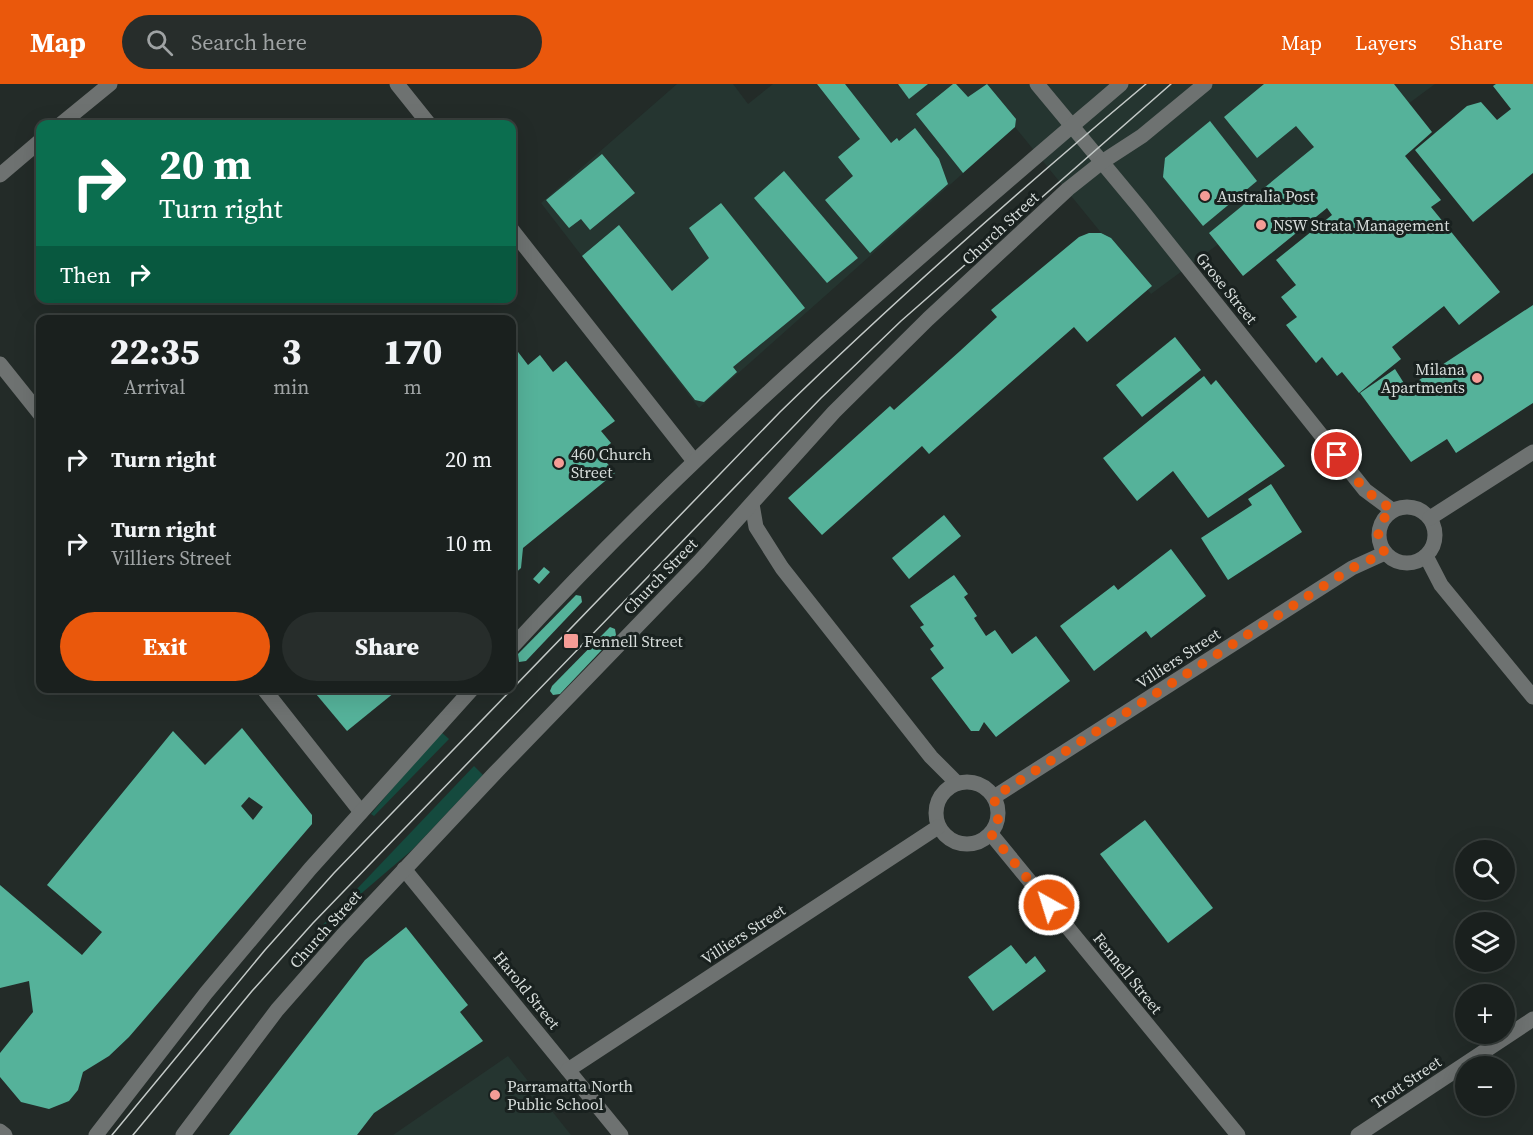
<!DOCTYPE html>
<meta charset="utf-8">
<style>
body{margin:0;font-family:"Source Serif 4",serif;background:#272d2b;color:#f1f3f6;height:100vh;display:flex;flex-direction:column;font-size:22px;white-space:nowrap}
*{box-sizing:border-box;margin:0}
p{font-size:20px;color:#9fa3a4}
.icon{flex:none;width:33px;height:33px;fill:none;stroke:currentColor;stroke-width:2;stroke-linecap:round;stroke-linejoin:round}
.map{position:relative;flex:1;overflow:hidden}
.side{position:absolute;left:36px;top:231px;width:480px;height:378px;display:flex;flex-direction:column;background:#1a201e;border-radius:12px;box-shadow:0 6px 24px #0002,0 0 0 2px #383e3c}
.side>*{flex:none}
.hud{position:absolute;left:36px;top:36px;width:480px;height:183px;border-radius:12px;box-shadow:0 6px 24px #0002,0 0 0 2px #383e3c;background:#0b6e4f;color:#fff;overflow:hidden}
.buttons{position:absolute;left:1455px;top:756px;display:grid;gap:12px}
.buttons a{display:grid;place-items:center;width:60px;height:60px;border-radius:50%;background:#1a201e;box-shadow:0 6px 24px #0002,0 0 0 2px #383e3c;font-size:30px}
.pin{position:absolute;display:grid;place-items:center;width:51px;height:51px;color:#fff;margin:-26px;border:3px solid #fff;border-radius:50%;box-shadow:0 2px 6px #0007}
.me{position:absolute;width:66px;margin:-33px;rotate:321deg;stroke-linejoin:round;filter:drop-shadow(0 0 4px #0008)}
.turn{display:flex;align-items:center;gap:21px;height:126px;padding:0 24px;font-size:27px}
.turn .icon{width:78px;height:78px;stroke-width:2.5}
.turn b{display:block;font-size:42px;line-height:51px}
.then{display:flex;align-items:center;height:57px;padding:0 24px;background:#0003;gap:12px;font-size:22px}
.eta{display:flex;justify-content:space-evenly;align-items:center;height:102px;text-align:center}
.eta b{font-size:36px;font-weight:800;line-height:42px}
.primary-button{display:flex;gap:12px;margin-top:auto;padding:12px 24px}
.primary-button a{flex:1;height:69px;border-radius:36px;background:#ea580c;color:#fff;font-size:24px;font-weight:800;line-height:69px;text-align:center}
.primary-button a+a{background:#272d2b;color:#f1f3f6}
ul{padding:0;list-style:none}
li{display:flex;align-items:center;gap:18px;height:84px;padding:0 24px}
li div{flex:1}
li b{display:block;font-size:22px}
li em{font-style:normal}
header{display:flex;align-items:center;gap:36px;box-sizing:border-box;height:84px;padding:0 30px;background:#ea580c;color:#fff}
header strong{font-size:28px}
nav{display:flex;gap:33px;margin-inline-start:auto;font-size:21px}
.search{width:420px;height:54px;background:#272d2b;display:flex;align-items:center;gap:15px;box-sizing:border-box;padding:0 21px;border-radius:33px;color:#9fa3a4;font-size:22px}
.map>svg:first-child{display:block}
</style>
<header>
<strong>Map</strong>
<div class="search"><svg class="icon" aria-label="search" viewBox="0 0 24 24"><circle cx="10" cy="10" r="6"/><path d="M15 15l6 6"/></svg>Search here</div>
<nav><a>Map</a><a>Layers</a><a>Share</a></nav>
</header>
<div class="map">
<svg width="1533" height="1051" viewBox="0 0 1533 1051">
<rect width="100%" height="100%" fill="#232b28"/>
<g fill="#253530">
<path d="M677 0H733L748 20 773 0H1435L1151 210 1015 43 699 324 541 119Z"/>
<path d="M508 972 571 1051H393Z"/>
</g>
<g fill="#154a3e">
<path d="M440 647 449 655 374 732 371 730Z"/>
<path d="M474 682 483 691 412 766 315 849Z"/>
</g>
<g fill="#55b29a" fill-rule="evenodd">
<path d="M817 0H845L891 59 897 54 899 57 915 44 939 75 948 100 870 169 825 116 853 92 838 73 860 55Z"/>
<path d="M898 0H928L909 15Z"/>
<path d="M953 0H956L968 13 987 0 1016 35 1015 43 963 89 916 30Z"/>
<path d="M1264 0H1394L1432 48 1405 72 1441 116 1431 123 1500 208 1459 241 1444 222 1392 263 1401 275 1359 309 1342 288 1337 292 1322 273 1316 279 1286 241 1297 233 1281 213 1296 201 1276 176 1332 131 1327 124 1243 192 1209 149 1314 63 1296 42 1257 74 1224 33Z"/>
<path d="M1496 0H1533V89L1473 138 1415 66 1467 22 1481 18 1497 36 1511 25 1493 2Z"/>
<path d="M1210 37 1257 97 1203 142 1163 93 1165 74Z"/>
<path d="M602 70 635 109 590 146 581 135 569 144 546 116Z"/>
<path d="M784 87 858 174 827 199 754 114Z"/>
<path d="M721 119 805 224 733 283 737 288 704 318 695 316 582 172 619 141 672 207 709 174 689 144Z"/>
<path d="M1089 149H1101L1111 154 1152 202 1087 258 1074 243 929 370 922 362 822 451 788 414 890 322 894 326 960 267 997 233 991 226 1079 153Z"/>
<path d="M1533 221V319L1456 369 1447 355 1411 378 1360 309 1395 285 1407 304Z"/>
<path d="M1175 253 1201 286 1142 333 1116 301Z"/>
<path d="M512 260 528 281 540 271 553 288 566 277 615 337 601 347 611 359 599 369 615 389 523 464 521 484 512 492Z"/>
<path d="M1204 292 1211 301 1216 296 1285 382 1208 434 1173 387 1137 417 1103 374Z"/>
<path d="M1271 400 1302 448 1228 496 1201 454 1252 421 1248 415Z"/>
<path d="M944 431 961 452 909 495 892 474Z"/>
<path d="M1171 465 1206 512 1151 554 1146 547 1094 587 1060 542 1114 501 1118 506Z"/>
<path d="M544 483 550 488 539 500 533 495Z"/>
<path d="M954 491 968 510 964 513 977 532 974 534 986 552 995 546 1012 570 1036 552 1070 597 996 653 984 638 979 647H971L931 594 944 584 930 565 934 562 920 543 924 541 910 522Z"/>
<path d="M576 511 581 512 582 518 526 577 519 578 518 570Z"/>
<path d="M610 543 615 545 616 551 560 610 553 611 550 607 552 602Z"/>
<path d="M311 604H400L347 647Z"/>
<path d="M242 644 312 731V740L129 953 109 972 83 988 78 1006 69 1017 49 1025 21 1018 0 993V969L33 928 29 897 0 904V801L82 871 102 848 47 801 173 647 205 681ZM249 713 263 723 253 736 241 722Z"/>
<path d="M1145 736 1213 824 1168 859 1100 770Z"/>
<path d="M406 843 468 921 460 928 483 957 374 1029 357 1051H229L365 876Z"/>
<path d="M1011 861 1026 880 1035 872 1046 887 993 927 968 893Z"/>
</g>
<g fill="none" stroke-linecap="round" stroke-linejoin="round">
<g stroke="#6e7271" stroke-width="15">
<path d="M397 0 429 40"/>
<path d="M1037 0 1140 124 1365 406 1392 426"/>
<path d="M61 40 110 0"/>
<path d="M0 91 40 57"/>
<path d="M512 146 694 377"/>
<path d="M0 280 40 330"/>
<path d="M752 420 756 443 782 484 931 673 957 699"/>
<circle cx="1407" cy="451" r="28"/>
<path d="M1430 434 1533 368"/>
<path d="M1426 472 1441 501 1533 613"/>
<path d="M512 563C699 359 911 180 1121 0"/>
<path d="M263 604 361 728"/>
<circle cx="967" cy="729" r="31"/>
<path d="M994 713 1352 484 1385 469"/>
<path d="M991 750 1238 1051"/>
<path d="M404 785 621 1051"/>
<path d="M568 986 938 743"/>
<path d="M0 1047 5 1051"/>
<path d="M96 1051 206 909 310 785 473 604"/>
<path d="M183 1051 277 926 342 852 495 689 699 478 834 328 928 235 1068 105 1102 78 1142 52 1205 0"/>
<path d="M1358 1051 1533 935"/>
</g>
<g stroke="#c3c9c7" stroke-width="1.5">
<path d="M112 1051 265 866 334 789 780 328C898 213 1021 105 1146 0"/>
<path d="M133 1051 252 907 313 839 821 314 901 237 1171 0"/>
</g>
</g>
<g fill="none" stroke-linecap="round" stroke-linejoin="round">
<path stroke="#ea580c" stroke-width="10" stroke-dasharray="0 18" d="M1049 821 991 750 998 735 994 713 1352 484 1385 469C1374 452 1377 439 1392 426L1365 406 1337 371"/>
</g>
<g fill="#f59c96" stroke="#19211f" stroke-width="2">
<circle cx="1205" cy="112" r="6"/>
<circle cx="1261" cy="141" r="6"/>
<circle cx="1477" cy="294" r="6"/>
<circle cx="559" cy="379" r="6"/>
<rect x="563" y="549" width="16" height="16" rx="3"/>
<circle cx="495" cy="1011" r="6"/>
</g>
<g text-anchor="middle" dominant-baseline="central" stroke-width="6" stroke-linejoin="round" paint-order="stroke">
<g font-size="16" fill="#d7dddb" stroke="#19211f" text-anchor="start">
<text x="1217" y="112">Australia Post</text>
<text x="1273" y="141">NSW Strata Management</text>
<text x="1465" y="285" text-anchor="end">Milana<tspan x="1465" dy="18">Apartments</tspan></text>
<text x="571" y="370">460 Church<tspan x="571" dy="18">Street</tspan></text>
<text x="584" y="557">Fennell Street</text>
<text x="507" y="1002">Parramatta North<tspan x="507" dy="18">Public School</tspan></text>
</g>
<g font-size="16" fill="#d7dddb" stroke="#19211f">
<text transform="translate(1000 144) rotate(-43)">Church Street</text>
<text transform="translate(1227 204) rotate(51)">Grose Street</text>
<text transform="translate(660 492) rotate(-46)">Church Street</text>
<text transform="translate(1178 574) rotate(-33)">Villiers Street</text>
<text transform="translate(325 845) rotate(-48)">Church Street</text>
<text transform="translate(743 850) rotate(-33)">Villiers Street</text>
<text transform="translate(1128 889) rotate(51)">Fennell Street</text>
<text transform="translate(527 906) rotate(51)">Harold Street</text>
<text transform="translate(1406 998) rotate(-34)">Trott Street</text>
</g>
</g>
</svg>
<div class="buttons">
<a><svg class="icon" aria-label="search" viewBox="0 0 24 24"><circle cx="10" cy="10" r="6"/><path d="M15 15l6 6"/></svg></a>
<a><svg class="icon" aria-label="layers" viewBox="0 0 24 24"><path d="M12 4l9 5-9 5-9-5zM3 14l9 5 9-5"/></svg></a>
<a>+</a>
<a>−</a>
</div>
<div class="pin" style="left:1337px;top:371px;background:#d93025"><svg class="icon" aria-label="arrive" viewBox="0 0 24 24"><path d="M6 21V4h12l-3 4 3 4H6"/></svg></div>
<svg class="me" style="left:1049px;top:821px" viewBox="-20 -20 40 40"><circle r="17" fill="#ea580c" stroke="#fff" stroke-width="3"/><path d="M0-11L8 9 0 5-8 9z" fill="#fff"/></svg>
<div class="hud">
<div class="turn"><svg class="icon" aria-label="right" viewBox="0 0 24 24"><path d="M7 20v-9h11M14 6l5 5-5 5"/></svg><div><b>20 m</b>Turn right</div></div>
<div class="then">Then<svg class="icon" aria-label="right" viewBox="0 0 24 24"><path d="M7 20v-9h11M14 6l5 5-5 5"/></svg></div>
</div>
<section class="side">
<div class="eta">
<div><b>22:35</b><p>Arrival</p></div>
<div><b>3</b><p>min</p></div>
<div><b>170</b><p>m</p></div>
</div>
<ul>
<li><svg class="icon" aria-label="right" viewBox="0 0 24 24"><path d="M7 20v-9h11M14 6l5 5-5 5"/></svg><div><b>Turn right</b></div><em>20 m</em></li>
<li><svg class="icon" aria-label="right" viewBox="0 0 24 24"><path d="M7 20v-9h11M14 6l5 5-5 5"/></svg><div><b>Turn right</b><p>Villiers Street</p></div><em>10 m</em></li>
</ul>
<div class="primary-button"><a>Exit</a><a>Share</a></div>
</section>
</div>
